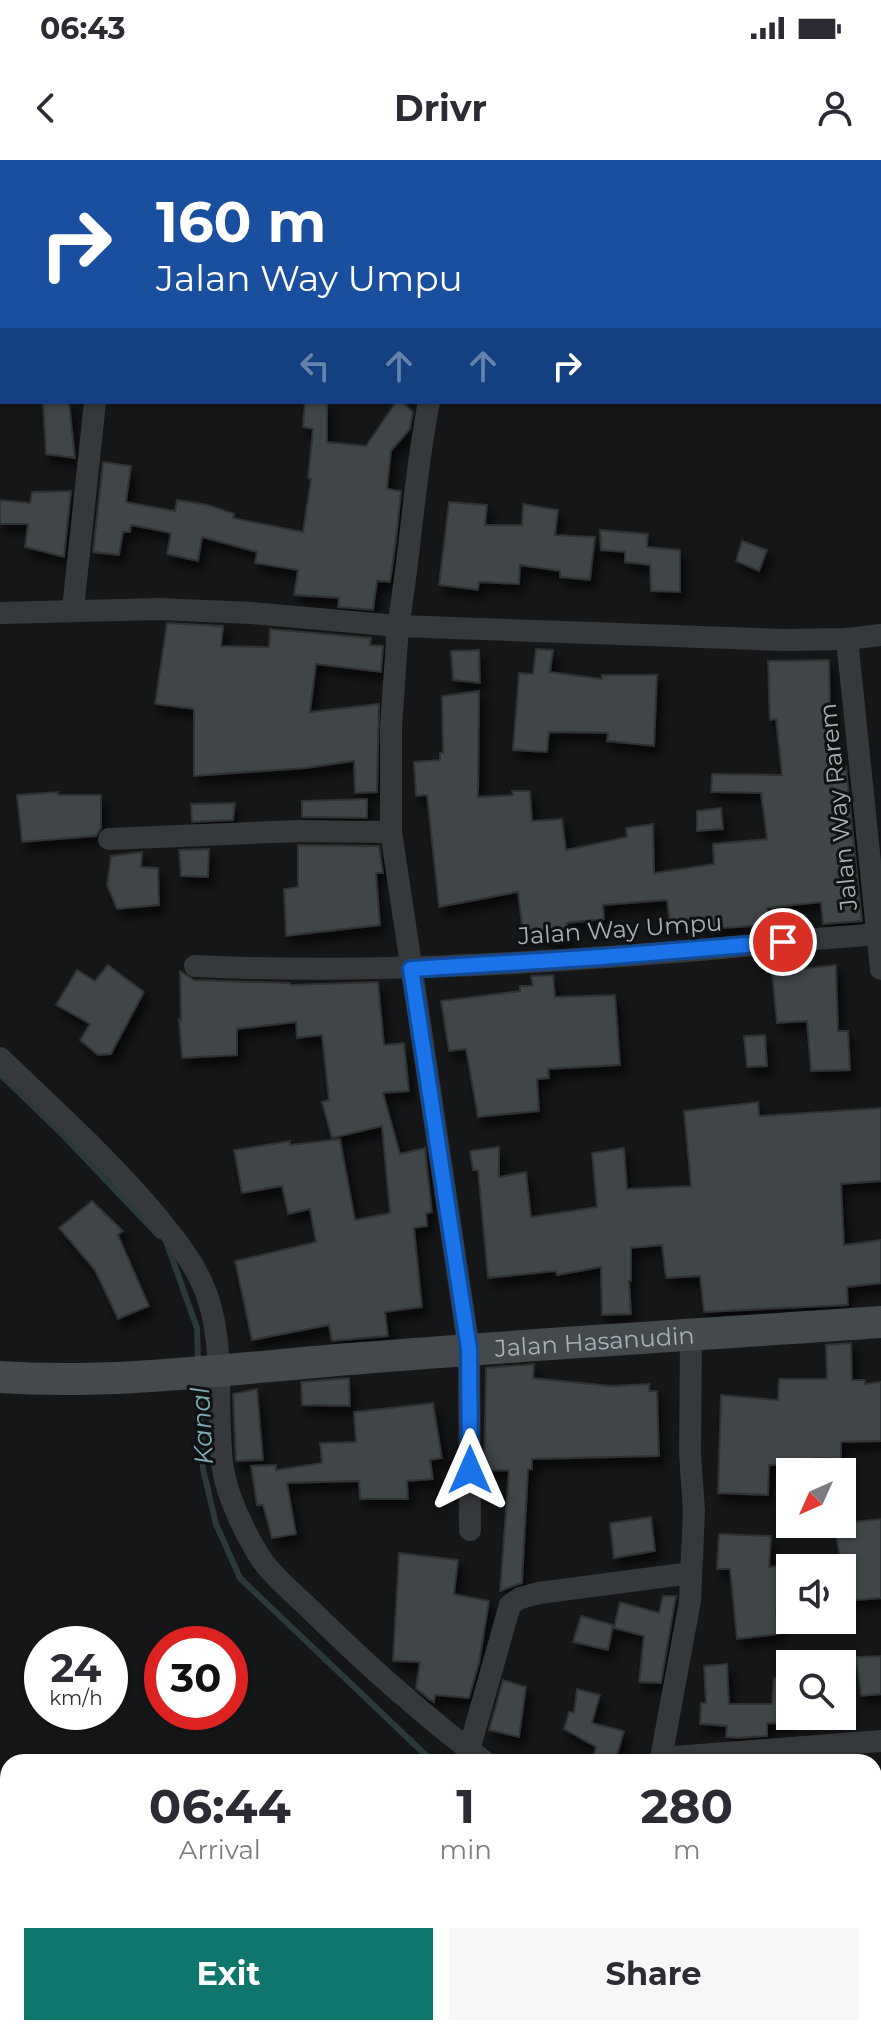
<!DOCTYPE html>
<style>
body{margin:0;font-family:Montserrat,sans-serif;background:#f7f7f7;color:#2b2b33;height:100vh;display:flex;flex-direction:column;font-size:30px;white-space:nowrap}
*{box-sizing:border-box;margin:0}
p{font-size:26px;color:#7c7c81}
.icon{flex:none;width:44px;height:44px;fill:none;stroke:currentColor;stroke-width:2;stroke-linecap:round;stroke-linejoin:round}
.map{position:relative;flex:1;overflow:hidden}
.drawer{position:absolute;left:0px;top:1594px;width:882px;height:282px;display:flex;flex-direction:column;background:#fff;border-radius:24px 24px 0 0;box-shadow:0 2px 6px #0004}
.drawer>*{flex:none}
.guide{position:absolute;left:0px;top:0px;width:882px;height:244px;box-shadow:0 2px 6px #0004;background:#1a4fa0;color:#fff;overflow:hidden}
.needle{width:52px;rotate:225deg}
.fabs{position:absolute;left:776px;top:1298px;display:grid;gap:16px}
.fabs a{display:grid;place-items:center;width:80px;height:80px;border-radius:0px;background:#fff;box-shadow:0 2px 6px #0004;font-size:40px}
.speed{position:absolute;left:24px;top:1466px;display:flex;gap:16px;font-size:40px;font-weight:700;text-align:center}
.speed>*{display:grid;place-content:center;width:104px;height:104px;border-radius:50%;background:#fff;box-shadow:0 2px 6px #0004;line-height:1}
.speed small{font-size:20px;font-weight:400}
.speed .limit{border:12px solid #d22;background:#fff;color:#111}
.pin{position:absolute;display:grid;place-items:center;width:68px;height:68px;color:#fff;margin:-34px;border:4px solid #fff;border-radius:50%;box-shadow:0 2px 8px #0007}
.me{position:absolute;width:88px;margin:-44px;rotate:0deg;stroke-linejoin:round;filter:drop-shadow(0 0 6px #0008)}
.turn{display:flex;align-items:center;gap:28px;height:168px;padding:0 24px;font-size:36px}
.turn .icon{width:104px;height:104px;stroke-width:2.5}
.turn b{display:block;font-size:56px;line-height:68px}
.lanes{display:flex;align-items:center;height:76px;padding:0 24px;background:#0003;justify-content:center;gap:40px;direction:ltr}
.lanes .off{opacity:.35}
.eta{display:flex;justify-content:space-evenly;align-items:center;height:136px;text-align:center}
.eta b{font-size:48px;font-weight:700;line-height:56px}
.button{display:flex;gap:16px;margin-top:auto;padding:16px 24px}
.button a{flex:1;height:92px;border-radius:0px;background:#0f766e;color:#fff;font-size:32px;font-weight:700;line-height:92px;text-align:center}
.button a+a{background:#f7f7f7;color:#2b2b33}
.status{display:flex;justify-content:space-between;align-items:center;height:56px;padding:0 40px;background:#fff;direction:ltr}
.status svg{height:22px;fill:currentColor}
header{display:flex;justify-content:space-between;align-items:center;height:104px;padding:0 24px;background:#fff;font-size:36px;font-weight:700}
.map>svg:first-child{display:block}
</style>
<div class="status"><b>06:43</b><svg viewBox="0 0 49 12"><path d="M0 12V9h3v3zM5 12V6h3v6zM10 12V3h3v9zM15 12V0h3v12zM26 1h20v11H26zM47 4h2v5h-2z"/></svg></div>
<header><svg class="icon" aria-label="back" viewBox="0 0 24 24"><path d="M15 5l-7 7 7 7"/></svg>Drivr<svg class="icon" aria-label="person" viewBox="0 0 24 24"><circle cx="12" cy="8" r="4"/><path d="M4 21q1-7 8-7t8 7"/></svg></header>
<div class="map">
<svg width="881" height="1875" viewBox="0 0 881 1875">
<defs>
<filter id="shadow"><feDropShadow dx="5" dy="8" stdDeviation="4" flood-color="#0009"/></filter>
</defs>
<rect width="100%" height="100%" fill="#151617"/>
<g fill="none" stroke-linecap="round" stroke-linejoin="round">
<g stroke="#2b393b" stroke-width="6">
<path d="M0 914 62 974 159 1076"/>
<path d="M167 1084 197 1168 198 1204"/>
<path d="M199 1223 203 1309 216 1364 240 1418 433 1602"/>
<path d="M874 1762 881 1763"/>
</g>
</g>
<g fill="#414447" stroke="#2f3033" stroke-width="2" filter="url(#shadow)">
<path d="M43 242H69L75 298 46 294Z"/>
<path d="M305 242H327V282L366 286 396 242H402L413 252 410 269 391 291 387 329 401 331 396 380 390 422 377 421 373 450 338 447 339 438 294 435 298 410 255 403 257 392 202 377 198 401 167 394 171 373 131 365 130 372H123L119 395 93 392 103 302 131 306 126 342 175 351 177 340 208 345 234 354 233 358 303 372 311 319 308 318 313 269 303 267Z"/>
<path d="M71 331 64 397 25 387 28 364H0V340L30 343 32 332Z"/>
<path d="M449 342 487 345 485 365H522L523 344 558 350 555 375 595 377 590 420 560 417V411L520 405 519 424 479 422 478 430 439 425Z"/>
<path d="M600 370 648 374 647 387 680 390V432L651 431 650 405 625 402V392L601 390Z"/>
<path d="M742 381 767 390 759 411 736 401Z"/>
<path d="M167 463 223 466 221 486 269 487 270 469 371 478 370 485 383 486 381 512 316 504 310 552 379 544 377 632 355 633 354 601 306 608 194 616V549L155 544Z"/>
<path d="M536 489 553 490 550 512 602 519V515H657L654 586 607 581 608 573 549 572 547 592 513 590 519 513 533 514Z"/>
<path d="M479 490 480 523 453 520 451 491Z"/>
<path d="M829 500 830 548H827L832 609 846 607 862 761 823 764 821 742 767 748 768 765 709 769 708 764 670 765 667 740 603 745 604 759 567 763 569 781 548 783 546 771 523 773 518 732 439 747 427 635 416 636 414 602 440 600V593H443L442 536 479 531 478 637 513 635 512 631H530L532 661 562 659 566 690 627 677 626 668 653 664 654 713 714 704 713 684 767 679 761 633 711 632 712 614 782 615 776 559 770 560 768 501Z"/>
<path d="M58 632V635H101V668L96 676 22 682 17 635Z"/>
<path d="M367 639V658L302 657V641Z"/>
<path d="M235 643 233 660 192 662 191 644Z"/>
<path d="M721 648 723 669 697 671V651Z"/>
<path d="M298 685 379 686 383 713H376L380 765 286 776 284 729 298 727Z"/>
<path d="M209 689 208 717 181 716 179 690Z"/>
<path d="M142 692 141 707 158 708 159 745 117 749 107 725 111 696Z"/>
<path d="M108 805 144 832 111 894 98 895 80 880 90 864 56 845 77 810 95 821Z"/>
<path d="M836 805 838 871H848L850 910 811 911 807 861 777 863 772 812Z"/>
<path d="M180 811 194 820 290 823V825L378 822 384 885 404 883 409 931 383 933 400 994 425 988 432 1052 426 1054 427 1066 414 1068 422 1147 385 1152 388 1176 332 1181 329 1165 252 1180 235 1101 316 1082 310 1049 288 1054 282 1026 242 1033 234 990 290 981V985L340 979 355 1060 390 1053 382 966 332 978 322 942 329 940 322 875 297 878 296 862 237 869V895L182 898 179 859 181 860Z"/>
<path d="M553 815 555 837 615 835 620 905 548 909 549 918 537 919 539 951 478 957 466 889 449 891 441 841 520 831V826H533L531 816Z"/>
<path d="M765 875 767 906 747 907 744 876Z"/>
<path d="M758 942 759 956 881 948V1021L841 1024 844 1085 881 1080V1123L847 1127 848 1145 704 1152 700 1116 666 1118 662 1085 631 1088V1121H629L631 1154 602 1155 601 1107 557 1115 556 1111 488 1118 478 1010H473L470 991 499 987V1017L526 1012 531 1057 597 1047 592 993 624 988 627 1029 691 1026 684 951Z"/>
<path d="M92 1041 123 1071 118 1075 149 1146 118 1159 95 1110 59 1068Z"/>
<path d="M851 1183 852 1220H865V1224L881 1222V1281L841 1282V1299L814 1298V1303L769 1305 768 1335 718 1333 721 1235 778 1240 779 1219H827L826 1185Z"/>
<path d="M534 1204 533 1218 611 1226 649 1224V1231H657L659 1296 532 1299V1309H528L522 1423 500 1431 509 1310 484 1311 486 1208Z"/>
<path d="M349 1218 350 1246 302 1245 301 1222Z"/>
<path d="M257 1229 263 1300 236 1301 233 1234Z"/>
<path d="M433 1243 442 1298 430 1300 433 1319 407 1321 408 1339H360L359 1321 287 1323 296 1374 272 1378 263 1345H257L251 1306 276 1305V1310L322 1303 320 1283 356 1282 354 1252Z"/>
<path d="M651 1357 655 1391 614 1398 610 1363Z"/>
<path d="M881 1359V1438L844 1441 842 1408 834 1364Z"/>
<path d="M719 1374 771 1376 769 1407 790 1405V1449L776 1450 780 1474 737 1479 730 1409H717Z"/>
<path d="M399 1393 458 1400 454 1434 489 1441 479 1503 469 1538 435 1535 434 1542 430 1540 416 1528 420 1502 393 1501Z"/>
<path d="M663 1436H676L661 1523 639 1522 644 1476 614 1468 620 1442 659 1453Z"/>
<path d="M581 1456 613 1465 608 1490 573 1482Z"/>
<path d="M881 1496V1534L861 1536 856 1497Z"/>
<path d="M727 1504 729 1544H772L774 1518 790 1519V1564L767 1563V1576L739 1578 726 1577 727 1566 700 1564 701 1543H706L704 1506Z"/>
<path d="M503 1520 526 1527 519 1577 489 1570Z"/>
<path d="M577 1529 600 1535 592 1563 624 1571 615 1602H592L596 1587 564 1569 569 1552 574 1553Z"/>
</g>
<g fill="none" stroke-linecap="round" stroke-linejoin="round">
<g stroke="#36393c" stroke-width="22">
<path d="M146 2 147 0"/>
<path d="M797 2 798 0"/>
<path d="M0 119H2"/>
<path d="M429 242C414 316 411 391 398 466L786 480 847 479 881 475"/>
<path d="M73 449 95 242"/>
<path d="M0 453 159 449 252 453 398 466 391 567V672L469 1189 470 1370"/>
<path d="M847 479 881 809"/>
<path d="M109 679 298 671 391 672"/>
<path d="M195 806C359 814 523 804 687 791 752 786 816 778 881 774"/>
<path d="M0 898C53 949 107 997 154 1053 171 1074 191 1098 202 1123 228 1178 214 1251 223 1309 227 1337 248 1380 264 1403 279 1422 299 1438 316 1455 369 1507 426 1557 485 1602"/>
<path d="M691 1175 690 1293 694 1351 690 1441 661 1598 881 1581"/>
<path d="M469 1590 510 1445 520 1438 539 1433 691 1413"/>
<path d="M874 1733 881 1734"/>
<path d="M776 1875V1868"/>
</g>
<path stroke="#44494c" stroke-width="32" id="s1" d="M0 1217C121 1225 242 1207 362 1198 535 1184 708 1174 881 1162"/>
</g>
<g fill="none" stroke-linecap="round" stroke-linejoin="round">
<g stroke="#114b97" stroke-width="20">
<path id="route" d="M470 1310 469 1189 411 809 602 797 783 782"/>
</g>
<use href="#route" stroke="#1a73e8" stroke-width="14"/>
</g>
<g text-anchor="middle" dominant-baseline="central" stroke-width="6" stroke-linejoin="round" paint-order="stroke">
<g font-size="24" fill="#a7b1b7" stroke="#101112">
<text transform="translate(838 647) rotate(-96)">Jalan Way Rarem</text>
<text transform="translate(620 769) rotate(-4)">Jalan Way Umpu</text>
<text stroke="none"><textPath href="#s1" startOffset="596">Jalan Hasanudin</textPath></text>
</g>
<g font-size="26" font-style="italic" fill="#7fabb2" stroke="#101112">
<text transform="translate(202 1266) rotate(-93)">Kanal</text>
</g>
</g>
</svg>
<div class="fabs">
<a><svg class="needle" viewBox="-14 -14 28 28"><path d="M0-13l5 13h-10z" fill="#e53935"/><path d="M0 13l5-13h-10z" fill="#7c7c81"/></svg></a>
<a><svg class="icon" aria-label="sound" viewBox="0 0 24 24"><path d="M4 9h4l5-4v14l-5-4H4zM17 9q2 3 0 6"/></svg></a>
<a><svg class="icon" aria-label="search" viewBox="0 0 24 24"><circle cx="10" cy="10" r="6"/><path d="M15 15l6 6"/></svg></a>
</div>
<div class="speed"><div>24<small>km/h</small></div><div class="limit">30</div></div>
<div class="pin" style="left:783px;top:782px;background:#d93025"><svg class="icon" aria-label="arrive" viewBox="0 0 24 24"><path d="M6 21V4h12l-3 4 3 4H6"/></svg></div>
<svg class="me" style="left:470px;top:1310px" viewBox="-20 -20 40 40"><path d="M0-17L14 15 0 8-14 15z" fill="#1a73e8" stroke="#fff" stroke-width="4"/></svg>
<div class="guide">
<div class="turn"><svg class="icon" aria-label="right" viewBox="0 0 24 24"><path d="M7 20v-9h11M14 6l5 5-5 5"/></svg><div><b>160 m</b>Jalan Way Umpu</div></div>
<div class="lanes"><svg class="icon off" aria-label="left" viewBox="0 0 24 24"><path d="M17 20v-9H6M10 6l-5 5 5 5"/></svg><svg class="icon off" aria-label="ahead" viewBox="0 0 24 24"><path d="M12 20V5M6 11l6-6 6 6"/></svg><svg class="icon off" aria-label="ahead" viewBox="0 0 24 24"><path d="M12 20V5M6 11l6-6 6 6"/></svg><svg class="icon" aria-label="right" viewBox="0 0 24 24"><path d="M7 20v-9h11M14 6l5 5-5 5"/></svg></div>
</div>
<section class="drawer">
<div class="eta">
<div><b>06:44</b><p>Arrival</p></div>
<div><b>1</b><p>min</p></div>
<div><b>280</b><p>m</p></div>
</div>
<div class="button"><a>Exit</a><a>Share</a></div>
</section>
</div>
